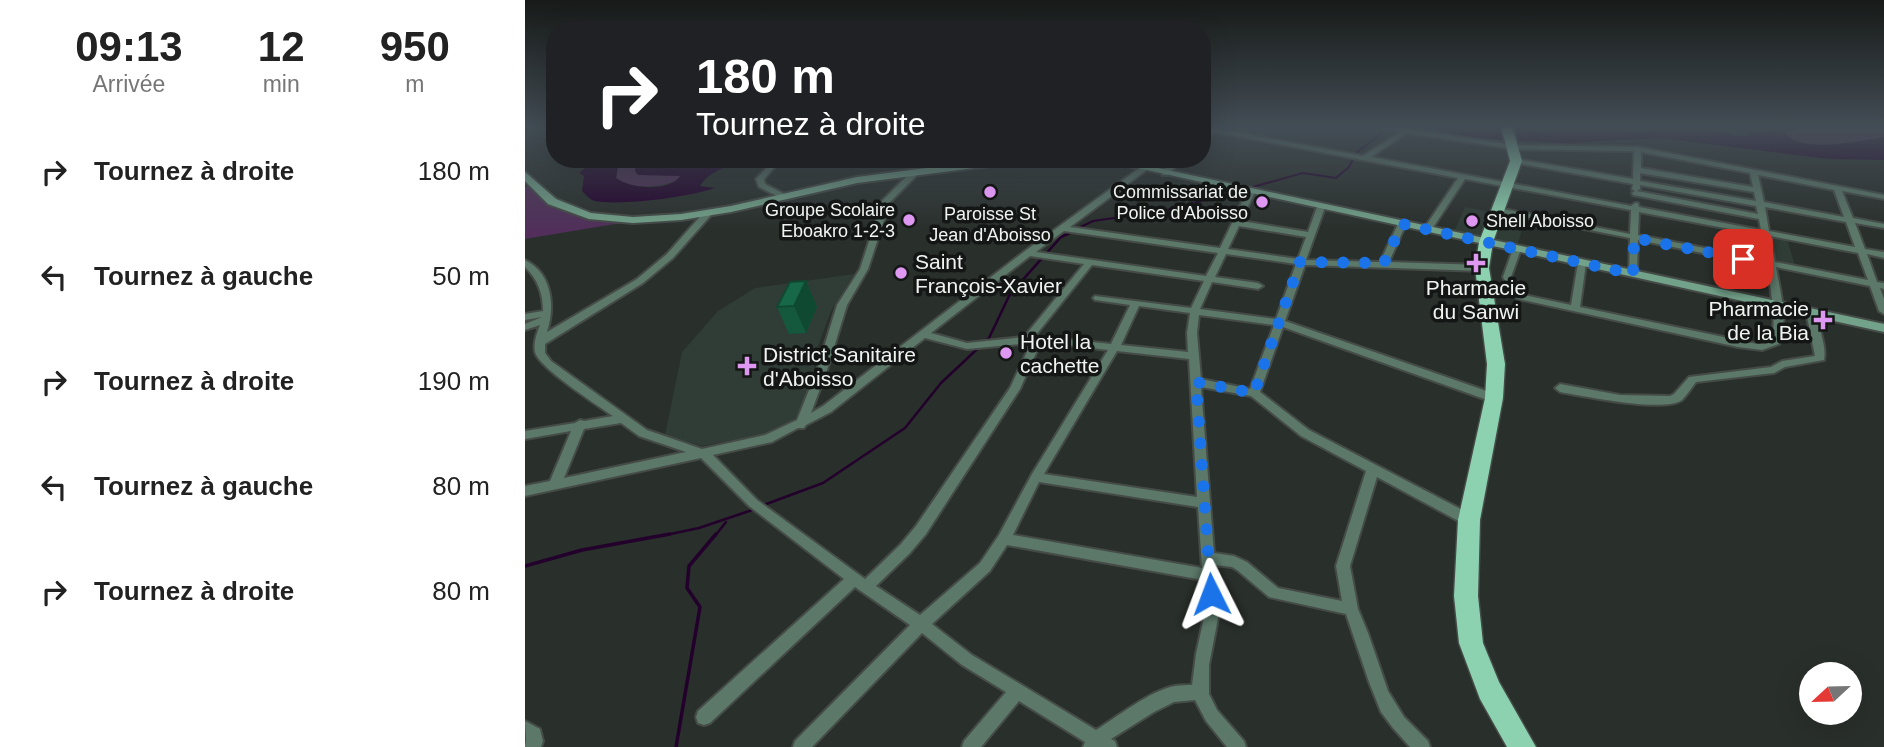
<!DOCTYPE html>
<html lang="fr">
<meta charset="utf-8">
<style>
body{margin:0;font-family:Arial,sans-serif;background:#f6f6f6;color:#222;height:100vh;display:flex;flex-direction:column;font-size:26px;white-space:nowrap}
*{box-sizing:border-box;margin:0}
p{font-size:23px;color:#767676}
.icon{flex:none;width:38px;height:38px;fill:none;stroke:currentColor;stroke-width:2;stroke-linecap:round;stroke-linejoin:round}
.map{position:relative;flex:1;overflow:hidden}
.details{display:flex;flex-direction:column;background:#fff;width:525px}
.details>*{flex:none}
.guide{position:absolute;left:21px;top:21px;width:665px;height:147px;border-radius:28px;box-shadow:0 7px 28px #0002;background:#202124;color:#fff;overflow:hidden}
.needle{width:46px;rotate:248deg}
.fabs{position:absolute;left:1274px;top:662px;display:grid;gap:14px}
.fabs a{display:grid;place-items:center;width:63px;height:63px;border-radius:50%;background:#fff;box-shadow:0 7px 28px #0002;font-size:35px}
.pin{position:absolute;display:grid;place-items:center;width:60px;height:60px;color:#fff;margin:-30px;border-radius:14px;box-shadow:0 4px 10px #0006}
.me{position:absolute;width:77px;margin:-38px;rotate:357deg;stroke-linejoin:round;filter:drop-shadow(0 0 5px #0008)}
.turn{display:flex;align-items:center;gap:24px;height:147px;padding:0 35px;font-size:32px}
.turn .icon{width:91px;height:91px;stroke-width:2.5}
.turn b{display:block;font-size:49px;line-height:60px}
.eta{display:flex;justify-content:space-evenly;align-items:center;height:119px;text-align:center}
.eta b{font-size:42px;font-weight:700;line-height:49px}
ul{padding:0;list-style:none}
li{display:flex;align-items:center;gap:21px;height:105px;padding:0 35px}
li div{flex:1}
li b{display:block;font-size:26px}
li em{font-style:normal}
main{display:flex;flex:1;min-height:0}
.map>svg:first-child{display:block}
</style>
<main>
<section class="details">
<div class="eta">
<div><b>09:13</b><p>Arrivée</p></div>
<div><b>12</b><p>min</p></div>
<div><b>950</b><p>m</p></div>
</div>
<ul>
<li><svg class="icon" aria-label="right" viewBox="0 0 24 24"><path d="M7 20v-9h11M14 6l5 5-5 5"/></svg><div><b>Tournez à droite</b></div><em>180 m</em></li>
<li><svg class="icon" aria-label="left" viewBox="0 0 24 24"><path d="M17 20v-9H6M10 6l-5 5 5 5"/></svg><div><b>Tournez à gauche</b></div><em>50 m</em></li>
<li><svg class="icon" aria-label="right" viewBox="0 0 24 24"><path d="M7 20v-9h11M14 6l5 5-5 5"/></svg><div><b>Tournez à droite</b></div><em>190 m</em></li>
<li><svg class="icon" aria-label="left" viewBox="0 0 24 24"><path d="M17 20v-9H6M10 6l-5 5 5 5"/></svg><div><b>Tournez à gauche</b></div><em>80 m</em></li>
<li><svg class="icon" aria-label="right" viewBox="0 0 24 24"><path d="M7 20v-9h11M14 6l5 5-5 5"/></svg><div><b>Tournez à droite</b></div><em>80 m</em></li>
</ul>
</section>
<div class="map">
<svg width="1359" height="747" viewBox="0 0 1359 747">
<rect width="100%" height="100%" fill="#292f2b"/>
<g fill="#303c36">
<path d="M940 207 966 212 956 238 929 232Z"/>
<path d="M972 221 998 226 992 247 965 241Z"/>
<path d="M1242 236 1262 240 1271 268 1249 264Z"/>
<path d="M329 274 306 311 293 346 287 381 268 424 238 435 177 446 140 435 157 352 193 311 230 288Z"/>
</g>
<g fill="#512f5a">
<path d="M1271 126H1359V137C1336 141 1270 155 1260 131L1270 130Z"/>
<path d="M94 159H112L110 171 113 175H155V179C137 188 108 190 91 178Z"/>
<path d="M3 186C43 219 65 217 114 220L0 239V187Z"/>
</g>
<g fill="#23002c">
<path d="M914 126H989L1016 130 1023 126H1098L1105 130H1128L1115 126H1191C1199 133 1213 138 1223 135L1210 127H1226L1243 131 1244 128 1239 126H1271L1270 130 1260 131C1269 155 1337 141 1359 137V160L1304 159 1136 138 1038 143 930 137 912 133 911 130Z"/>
<path d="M35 159H94L91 178C105 189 145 192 155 176L113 175 110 171 112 159H231C213 162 185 169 175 186L190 188C164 197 96 206 70 201 64 199 61 195 57 191L59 176 54 173 63 165Z"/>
</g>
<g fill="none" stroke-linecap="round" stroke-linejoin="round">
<g stroke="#23002c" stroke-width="2">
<path d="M724 188 778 173 811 178 824 167 831 153 853 136 857 129"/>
<path d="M543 233 568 221 638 211 718 190"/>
</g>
<g stroke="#23002c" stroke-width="2.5">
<path d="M236 506 298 483 380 428 416 383 464 338 485 294 536 237 547 232"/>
<path d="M136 536 174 528 230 509"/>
<path d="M190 536 201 522"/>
</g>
<g stroke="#23002c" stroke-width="3.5">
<path d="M0 566 57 550 145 534"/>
<path d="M151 747 175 607 162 588 164 566 191 534"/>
</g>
<g stroke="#454b47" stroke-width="4">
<g id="minor">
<path d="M677 126 838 156 875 132 842 126H860L988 145 1113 147 1359 195V199L1317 191 1328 218 1359 224V228L1330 223 1340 249 1359 252V258L1342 254 1352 282 1359 283V289L1355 288 1359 299V314L1354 311 1345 286 1251 267C1255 291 1264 322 1254 344L1237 350 1213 347 993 299 987 294 978 277 988 249 992 246 996 249 986 277 994 290 999 295 1046 305 1053 263 1057 260 1061 263 1055 307 1227 343C1232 344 1239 345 1243 342 1255 334 1244 279 1242 266L1113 240 1112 274 1108 277 1104 274 1105 238 973 212 969 210 973 208 1105 234 1106 210 940 179 905 232H902L898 230 933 178 690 132 677 141V136L683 131 677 130ZM882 133 988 149 1109 151 1108 179 991 159 987 161 991 163 1108 184 1107 189 1110 191 1107 193 1108 195 1234 219 1236 230 1114 207 1113 203H1110L1106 206 846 157ZM1116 152 1225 173 1228 187 1116 168ZM1115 173 1229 192 1231 201 1115 181ZM1233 175 1309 190 1319 217 1239 202ZM1115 185 1231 206 1233 214 1112 191 1115 189ZM1240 207 1321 222 1330 247 1244 231ZM1114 212 1237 235 1241 260 1113 235ZM1245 236 1333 253 1343 280 1250 262Z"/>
<path d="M250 159H257L239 179 240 184 261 195 262 197 258 199 234 187 231 179Z"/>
<path d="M650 159H657L643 175H637V171Z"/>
<path d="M616 167 623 169 545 227 695 248 722 192 726 190 730 192 716 221 783 232 792 207 793 205H799L800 207 781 260 855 262 873 224 877 222 881 224 864 262 957 265 961 268 957 271 780 265 760 321 973 395 974 398 973 401H965L758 327 735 392 784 430 949 516 950 520 949 524 944 525 939 524 852 477 825 566 833 609 843 633 863 691 879 717 903 741 905 747H885L868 728 856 712 844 682 821 614 744 597 712 570 707 567 690 565 694 613 684 665V694L692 710 719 741 721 747H702L681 721 670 700 649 702 629 712 586 739 590 741 592 747H558L560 742 494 701 456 747H437L439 741 481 692 437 665 397 633 287 747H268L270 741 385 625 330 587 185 723 179 725 173 723 171 717 173 711 319 579 224 506 176 458 0 496V486L25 481 46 431 0 439V431L50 423 55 420 59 421 88 416C72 405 13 367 10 352 8 343 12 333 15 325L0 330V324L17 317 0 320V314L18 311C18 294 13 279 0 267V260C28 274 30 307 22 332L112 279 142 254 180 211H186V215L148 258 118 283 20 344V353L26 361 122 430 177 449 240 435 272 420 292 370 312 305 335 269 357 201 388 170 395 172 365 202 343 269 322 305 302 370 286 413 298 406 500 251ZM714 226 781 237 773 259 703 249ZM539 231 693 253 681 276 511 252ZM701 254 771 264 751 319 675 309 687 282 733 289 738 286 733 283 690 277ZM505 256 559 264 499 337 442 343 406 333ZM567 265 679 281 666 308 570 296 568 298 570 300 605 305 586 344 510 336ZM614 306 665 313 662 333 663 352 596 345ZM674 315 749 325 725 389 676 379 672 333ZM400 338 442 349 506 343 485 388 391 526 375 545 340 579 232 500 188 455 247 442 273 428H279L281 425 306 412ZM516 342 583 350 507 474 474 535 455 563 395 615 351 586 385 553 401 534 495 389ZM592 351 664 359 672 497 519 474ZM676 387 726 396 776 436 841 471 811 566 817 601 753 588 722 562 709 556 689 553ZM96 423 114 436 161 452 39 478 59 429ZM514 482 673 507 677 568 488 535ZM482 545 678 580 680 613 671 654 667 685C662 685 656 685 650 686 626 690 592 717 571 730L447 655 407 624 465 571Z"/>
<path d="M1286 309 1291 312C1293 328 1302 345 1299 360L1260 367 1249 373 1171 382C1167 387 1162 395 1157 400 1140 413 1058 396 1035 392L1030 388 1035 384 1095 395 1145 396 1149 394 1164 377 1246 367 1257 361 1290 356 1281 312Z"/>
<path d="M0 721 15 729 18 741 16 747H0L1 739Z"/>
</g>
</g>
<g stroke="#454b47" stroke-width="4">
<g id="secondary">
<path d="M471 159H501L496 162 332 183 206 212 156 220 108 223 64 219 23 204 0 181V172L31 199 66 213 108 217 156 214 206 206 332 177Z"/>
<path d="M572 159H591L1359 324V332Z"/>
</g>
</g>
<g stroke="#454b47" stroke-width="3">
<path id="trunk" d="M976 126H987L997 161 968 242 964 268 980 364 978 398 955 520 953 596 958 643 974 682 1011 747H982L955 699 934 643 929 596 933 520 960 398 962 364 950 268 954 242 985 161Z"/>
</g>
<use href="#minor" fill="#5b7869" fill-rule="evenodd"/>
<use href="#secondary" fill="#73a28a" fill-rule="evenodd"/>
<use href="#trunk" fill="#8dd2b0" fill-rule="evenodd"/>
</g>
<path fill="#14593e" d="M281 281 292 307 281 333 264 334 252 307Z"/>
<path fill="#104932" d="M281 281 292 307 281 333 269 306Z"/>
<path fill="#176848" stroke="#104932" stroke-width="2" d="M281 281 269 306 252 307 265 282Z"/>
<linearGradient id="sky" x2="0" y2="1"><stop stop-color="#171a18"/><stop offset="0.55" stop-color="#434d55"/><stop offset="1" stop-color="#434d55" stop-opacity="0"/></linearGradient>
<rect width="1359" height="231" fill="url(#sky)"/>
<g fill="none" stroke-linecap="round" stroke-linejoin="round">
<path stroke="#1a73e8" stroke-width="12" stroke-dasharray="0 21.6" d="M686 594 671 382 729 393 775 262 859 263 877 224 1108 274 1109 238 1218 259"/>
</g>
<g fill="#de98f2" stroke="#131615" stroke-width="2.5">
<circle cx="465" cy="192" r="7"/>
<circle cx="737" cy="202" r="7"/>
<circle cx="384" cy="220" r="7"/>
<circle cx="947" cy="221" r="7"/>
<path d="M947.5 252.5h7v7h7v7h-7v7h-7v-7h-7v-7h7z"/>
<circle cx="376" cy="273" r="7"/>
<path d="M1294.5 309.5h7v7h7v7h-7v7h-7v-7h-7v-7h7z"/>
<circle cx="481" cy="353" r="7"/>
<path d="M218.5 355.5h7v7h7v7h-7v7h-7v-7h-7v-7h7z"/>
</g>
<g text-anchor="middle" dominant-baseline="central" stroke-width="7" stroke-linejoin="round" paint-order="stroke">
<g font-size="18" fill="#f0f4f1" stroke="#131615" text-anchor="end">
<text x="723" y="192">Commissariat de<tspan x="723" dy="21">Police d'Aboisso</tspan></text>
<text x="370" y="210">Groupe Scolaire<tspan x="370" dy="21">Eboakro 1-2-3</tspan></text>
<text x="465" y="214" text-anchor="middle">Paroisse St<tspan x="465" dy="21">Jean d'Aboisso</tspan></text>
<text x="961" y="221" text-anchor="start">Shell Aboisso</text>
</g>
<g font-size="21" fill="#f0f4f1" stroke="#131615" text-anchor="start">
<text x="390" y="261">Saint<tspan x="390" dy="24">François-Xavier</tspan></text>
<text x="951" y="287" text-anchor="middle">Pharmacie<tspan x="951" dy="24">du Sanwi</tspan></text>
<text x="1284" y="308" text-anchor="end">Pharmacie<tspan x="1284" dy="24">de la Bia</tspan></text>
<text x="495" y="341">Hotel la<tspan x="495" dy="24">cachette</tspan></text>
<text x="238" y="354">District Sanitaire<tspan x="238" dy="24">d'Aboisso</tspan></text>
</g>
</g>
</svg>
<div class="fabs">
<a><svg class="needle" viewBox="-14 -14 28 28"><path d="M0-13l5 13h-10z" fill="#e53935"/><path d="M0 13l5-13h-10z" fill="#767676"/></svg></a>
</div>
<div class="pin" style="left:1218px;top:259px;background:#d93025"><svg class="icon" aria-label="arrive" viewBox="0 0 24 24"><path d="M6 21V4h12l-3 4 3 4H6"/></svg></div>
<svg class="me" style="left:686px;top:594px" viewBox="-20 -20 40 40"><path d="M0-17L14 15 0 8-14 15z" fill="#1a73e8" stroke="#fff" stroke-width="4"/></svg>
<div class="guide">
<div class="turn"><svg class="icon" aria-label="right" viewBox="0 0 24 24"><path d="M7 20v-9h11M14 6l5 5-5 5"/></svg><div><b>180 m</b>Tournez à droite</div></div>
</div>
</div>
</main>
